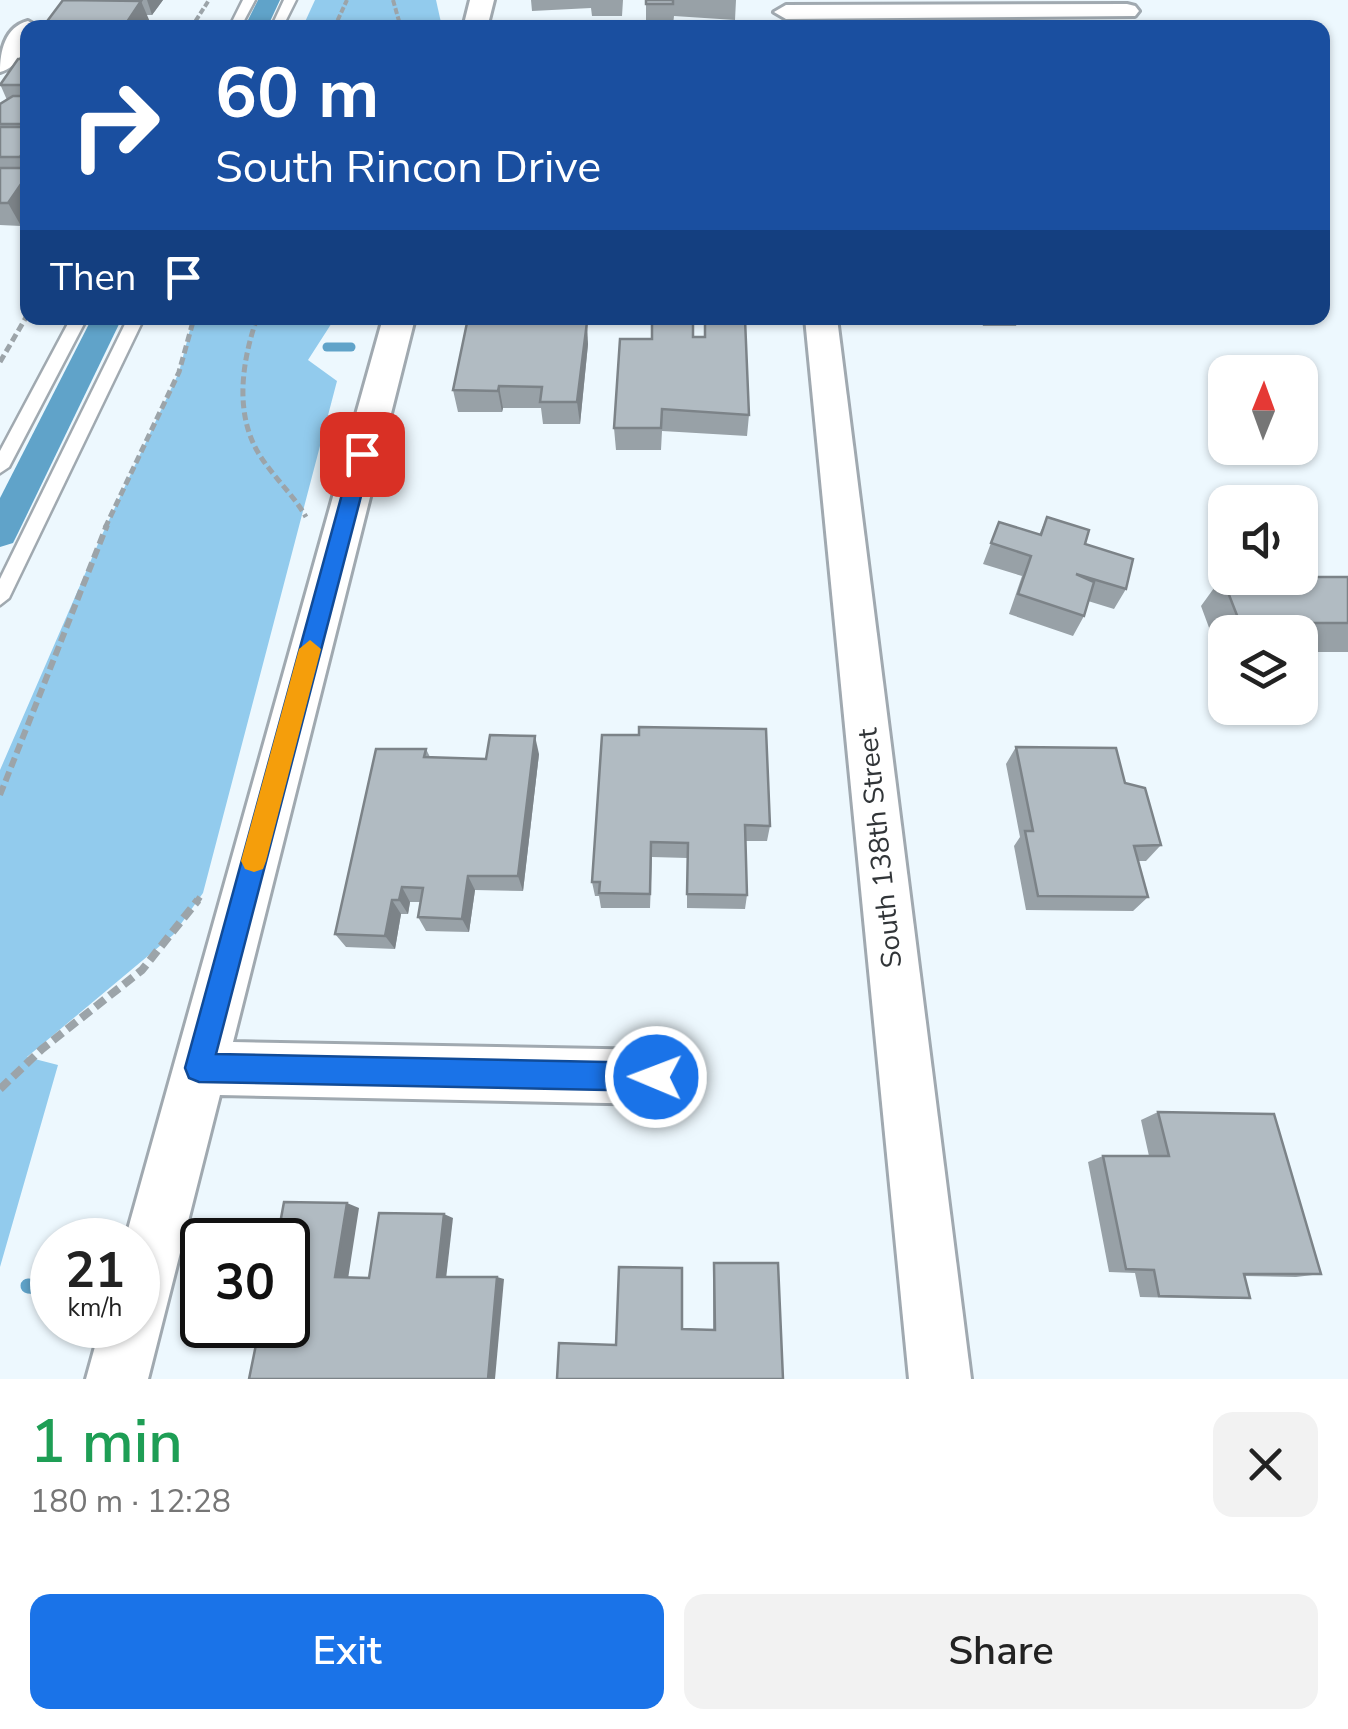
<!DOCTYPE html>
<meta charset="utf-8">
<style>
body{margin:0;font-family:"Nunito Sans",sans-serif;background:#f2f2f2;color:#222;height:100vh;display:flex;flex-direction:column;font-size:38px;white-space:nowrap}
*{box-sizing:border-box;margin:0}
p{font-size:32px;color:#767676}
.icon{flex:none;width:55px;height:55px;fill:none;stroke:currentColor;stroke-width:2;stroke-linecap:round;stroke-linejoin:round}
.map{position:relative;height:1379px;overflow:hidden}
.panel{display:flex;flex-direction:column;background:#fff;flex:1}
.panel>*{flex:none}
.hud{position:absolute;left:20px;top:20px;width:1310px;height:305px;border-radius:20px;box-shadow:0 2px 8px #0004;background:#1a4fa0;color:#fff;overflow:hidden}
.needle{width:65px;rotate:1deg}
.controls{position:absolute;left:1208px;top:355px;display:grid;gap:20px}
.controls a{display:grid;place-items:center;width:110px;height:110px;border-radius:20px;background:#fff;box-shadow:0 2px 8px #0004;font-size:50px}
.speed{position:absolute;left:30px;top:1218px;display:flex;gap:20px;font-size:50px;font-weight:700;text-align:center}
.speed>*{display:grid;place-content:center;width:130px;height:130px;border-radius:50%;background:#fff;box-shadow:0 2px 8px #0004;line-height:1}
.speed small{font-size:25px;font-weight:400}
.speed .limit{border:5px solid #111;border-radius:15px;background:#fff;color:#111}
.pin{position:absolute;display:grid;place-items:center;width:85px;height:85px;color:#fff;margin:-42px;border-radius:20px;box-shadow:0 5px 15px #0006}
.me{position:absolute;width:110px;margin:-55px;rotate:271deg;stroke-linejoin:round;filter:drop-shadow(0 0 8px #0008)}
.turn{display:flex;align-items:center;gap:35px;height:210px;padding:0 30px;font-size:45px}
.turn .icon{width:130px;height:130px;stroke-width:2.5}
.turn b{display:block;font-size:70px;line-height:85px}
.then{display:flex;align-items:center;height:95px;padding:0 30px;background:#0003;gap:20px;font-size:38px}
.round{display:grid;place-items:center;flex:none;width:105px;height:105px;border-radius:20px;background:#f2f2f2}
.head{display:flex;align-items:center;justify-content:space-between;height:170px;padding:0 30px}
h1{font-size:60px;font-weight:600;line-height:75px;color:#1e9e55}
.primary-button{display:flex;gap:20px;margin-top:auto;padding:20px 30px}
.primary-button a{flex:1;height:115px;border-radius:20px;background:#1a73e8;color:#fff;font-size:40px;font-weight:600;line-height:115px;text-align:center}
.primary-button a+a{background:#f2f2f2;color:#222}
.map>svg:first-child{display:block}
</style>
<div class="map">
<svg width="1348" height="1379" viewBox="0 0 1348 1379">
<rect width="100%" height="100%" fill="#edf8fe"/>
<g fill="#92cbed">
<path d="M315 0H436L442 27H310L304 24Z"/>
<path d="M193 318H335L308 360 337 381 203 893 173 935 27 1057 58 1065 0 1267V770L101 537 179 372Z"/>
</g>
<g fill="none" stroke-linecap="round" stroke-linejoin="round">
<path stroke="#60a3c9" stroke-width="9" d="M327 347H351"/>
<path stroke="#60a3c9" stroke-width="15" d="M28 1286 52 1288"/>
<g fill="#60a3c9" fill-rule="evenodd">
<path d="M258 0H280L267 28H244Z"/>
<path d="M92 318H122L18 533 13 543 0 547V498Z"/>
</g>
<g stroke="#a0a9b0" stroke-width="5">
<g id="service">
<path d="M243 0H255L240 28H229Z"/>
<path d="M284 0H296L282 28H271Z"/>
<path d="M71 318H87L9 467 0 473V451Z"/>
<path d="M128 318H144L9 598 0 605V579Z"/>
</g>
</g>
<g stroke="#a0a9b0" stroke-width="6">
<g id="minor">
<path d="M470 0H494L487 28H463Z"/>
<path d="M1127 4 1135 6 1139 11 1135 16 786 19 774 12 786 5Z"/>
<path d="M28 21 40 28H28C28 46 19 67 0 72 0 51 5 27 28 21Z"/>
<path d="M383 318H415L233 1042 656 1050 675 1058 683 1077 675 1096 656 1104 220 1095 148 1379H86L101 1325H138V1240H125Z"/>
<path d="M805 318H837L971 1379H909Z"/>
</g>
</g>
<g stroke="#9ca4a9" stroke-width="4" stroke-dasharray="6 2.5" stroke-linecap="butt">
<path d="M393 0 401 28"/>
<path d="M191 28 209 0"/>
<path d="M334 28 347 0"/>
</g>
<g stroke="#9ca4a9" stroke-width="5" stroke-dasharray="8 4" stroke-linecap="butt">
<path d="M257 318C242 361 234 413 259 454 273 477 293 494 306 517"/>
<path d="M0 362 28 314"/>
<path d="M105 528 179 372 194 318"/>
</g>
<g stroke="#9ca4a9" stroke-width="6" stroke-dasharray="10 5" stroke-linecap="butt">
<path d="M0 795 107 525"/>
<path d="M196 903 200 897"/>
</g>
<path stroke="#9ca4a9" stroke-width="8" stroke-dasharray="12 6" stroke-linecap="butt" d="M0 1089 42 1049 142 970 198 900"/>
<use href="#service" fill="#fff" fill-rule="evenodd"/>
<use href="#minor" fill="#fff" fill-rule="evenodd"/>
</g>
<g fill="#98a1a7">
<path d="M63 0H163L152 15H146L150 22 146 28H47L45 24Z"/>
<path d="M531 0H623L622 16H592L591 8 532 11Z"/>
<path d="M646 0H736L735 20 674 16 673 25H646Z"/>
<path d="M28 59V216L21 226 0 225V104L7 100 0 84Z"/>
<path d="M468 318H558L559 321 588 344 580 424H543L541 408H503L502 412H458L453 390Z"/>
<path d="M980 318H1019L1016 326H983Z"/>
<path d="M693 337 749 415 747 436 662 431 661 450H616L614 428 652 339Z"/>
<path d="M1047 517 1085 544 1126 589 1114 609 1088 601 1084 616 1073 636 1009 614 1022 576 983 564 999 522 1039 535Z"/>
<path d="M1222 577H1348V652H1300V632H1225V652H1218L1201 606Z"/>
<path d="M602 735 770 826 767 841H746L747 895 745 909 687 908V858L652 857 650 908H601L599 896H595L592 882Z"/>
<path d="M1016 747 1125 783 1161 845 1146 861H1138L1148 897 1133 911 1026 910 1014 846 1020 837 1006 764Z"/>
<path d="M426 749 430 757 486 759 539 754 523 891 475 890 469 932 426 931 418 917 420 902H410L408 914H401L395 949 346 947 335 934Z"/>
<path d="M1158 1112 1321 1274 1296 1277 1244 1276 1250 1298 1227 1299 1140 1297 1135 1273 1109 1272 1088 1162 1103 1156H1149L1141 1120Z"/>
<path d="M714 1263 783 1379 616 1344 682 1329 713 1330V1266Z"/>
</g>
<g fill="#7c8388">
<path d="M147 0H163L152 15Z"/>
<path d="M141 1 150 22 146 28H126L125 25Z"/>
<path d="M25 149 28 153V170L20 157Z"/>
<path d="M28 174V216L21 226 8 203Z"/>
<path d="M587 322 588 344 580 424 577 402Z"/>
<path d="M499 386 503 408 502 412 498 391Z"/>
<path d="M535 736 539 754 523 891 518 876Z"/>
<path d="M468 876 475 890 469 932 462 919Z"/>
<path d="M402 887 410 902 408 914 399 900Z"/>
<path d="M392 900 401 914 395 949 385 936Z"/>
<path d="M347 1203 359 1208 348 1279 335 1277Z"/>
<path d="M444 1214 453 1218 446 1279 437 1277Z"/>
<path d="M497 1277 504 1279 495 1379H488Z"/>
</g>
<g fill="#b1bbc2" stroke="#7c8388" stroke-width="2.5">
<path d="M63 0 141 1 125 25 45 24Z"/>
<rect x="646" y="0" width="27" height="4"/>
<path d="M18 59H28V85H0Z"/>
<path d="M13 96H28V124H0V104Z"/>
<path d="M0 127H28V149H25L20 157H0Z"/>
<path d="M0 168H28V174L8 203H0Z"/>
<path d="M468 318H553V321L587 322 577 402H540L542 387 499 386 498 391 453 390Z"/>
<path d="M705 318 745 319 749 415 662 409 661 428H614L620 339H652V321H693V337H705Z"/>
<path d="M1047 517 1089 530 1085 544 1133 559 1126 589 1076 574 1094 582 1084 616 1018 594 1031 556 991 543 999 522 1041 535Z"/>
<path d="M1222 577H1348V623H1240Z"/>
<path d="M639 727 766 729 770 826 745 825 747 895 687 894 688 843 651 842 650 894 599 893 600 882H592L602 735H639Z"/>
<path d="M490 735 535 736 518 876H468L462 919 418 917 423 888 402 887 399 900H392L385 936 335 934 376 749H426L424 757 486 759Z"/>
<path d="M1016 747 1116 748 1125 783 1145 788 1161 845 1134 846 1148 897 1038 896 1025 831H1033Z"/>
<path d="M1158 1112 1274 1114 1321 1274H1244L1250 1298 1159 1296 1154 1270 1126 1269 1103 1156H1169Z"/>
<path d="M284 1202 347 1203 335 1277 369 1278 379 1213 444 1214 437 1277H497L488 1379H249L260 1325H288V1240H277Z"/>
<path d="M714 1263H778L783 1379H557L559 1343 616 1345 619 1267 682 1268V1329L715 1330Z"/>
</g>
<path fill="#1a73e8" stroke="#114b97" stroke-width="2.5" d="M362 447 372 454 216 1054 656 1063 666 1067 670 1077 666 1087 656 1091 199 1082 189 1078 185 1068 353 454Z"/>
<path fill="#f59e0b" d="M310 640 321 649 266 861 263 869 254 872 245 869 241 861 299 649Z"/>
<g text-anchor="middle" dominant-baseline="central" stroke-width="10" stroke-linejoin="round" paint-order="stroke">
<g font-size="28" fill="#313538" stroke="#fff">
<text transform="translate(880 848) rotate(-96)">South 138th Street</text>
</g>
</g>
</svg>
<div class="controls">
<a><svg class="needle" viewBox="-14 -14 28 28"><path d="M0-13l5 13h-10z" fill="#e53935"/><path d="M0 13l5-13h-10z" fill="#767676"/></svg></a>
<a><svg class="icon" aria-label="sound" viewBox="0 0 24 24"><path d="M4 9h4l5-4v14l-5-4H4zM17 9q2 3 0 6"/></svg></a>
<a><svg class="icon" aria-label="layers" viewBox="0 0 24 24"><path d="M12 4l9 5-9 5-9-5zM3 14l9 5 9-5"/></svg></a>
</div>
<div class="speed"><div>21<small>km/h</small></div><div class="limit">30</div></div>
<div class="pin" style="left:362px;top:454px;background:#d93025"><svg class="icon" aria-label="arrive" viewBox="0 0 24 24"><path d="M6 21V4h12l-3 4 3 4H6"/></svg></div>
<svg class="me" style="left:656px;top:1077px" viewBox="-20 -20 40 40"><circle r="17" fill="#1a73e8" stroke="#fff" stroke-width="3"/><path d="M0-11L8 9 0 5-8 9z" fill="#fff"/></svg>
<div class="hud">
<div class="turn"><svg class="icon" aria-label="right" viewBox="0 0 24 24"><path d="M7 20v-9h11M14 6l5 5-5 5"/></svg><div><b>60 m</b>South Rincon Drive</div></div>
<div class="then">Then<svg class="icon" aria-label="arrive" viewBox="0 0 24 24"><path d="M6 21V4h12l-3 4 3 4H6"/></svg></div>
</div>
</div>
<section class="panel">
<div class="head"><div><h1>1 min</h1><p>180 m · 12:28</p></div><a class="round"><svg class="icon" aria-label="close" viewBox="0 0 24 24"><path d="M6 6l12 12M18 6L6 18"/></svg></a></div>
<div class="primary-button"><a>Exit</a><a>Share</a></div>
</section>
